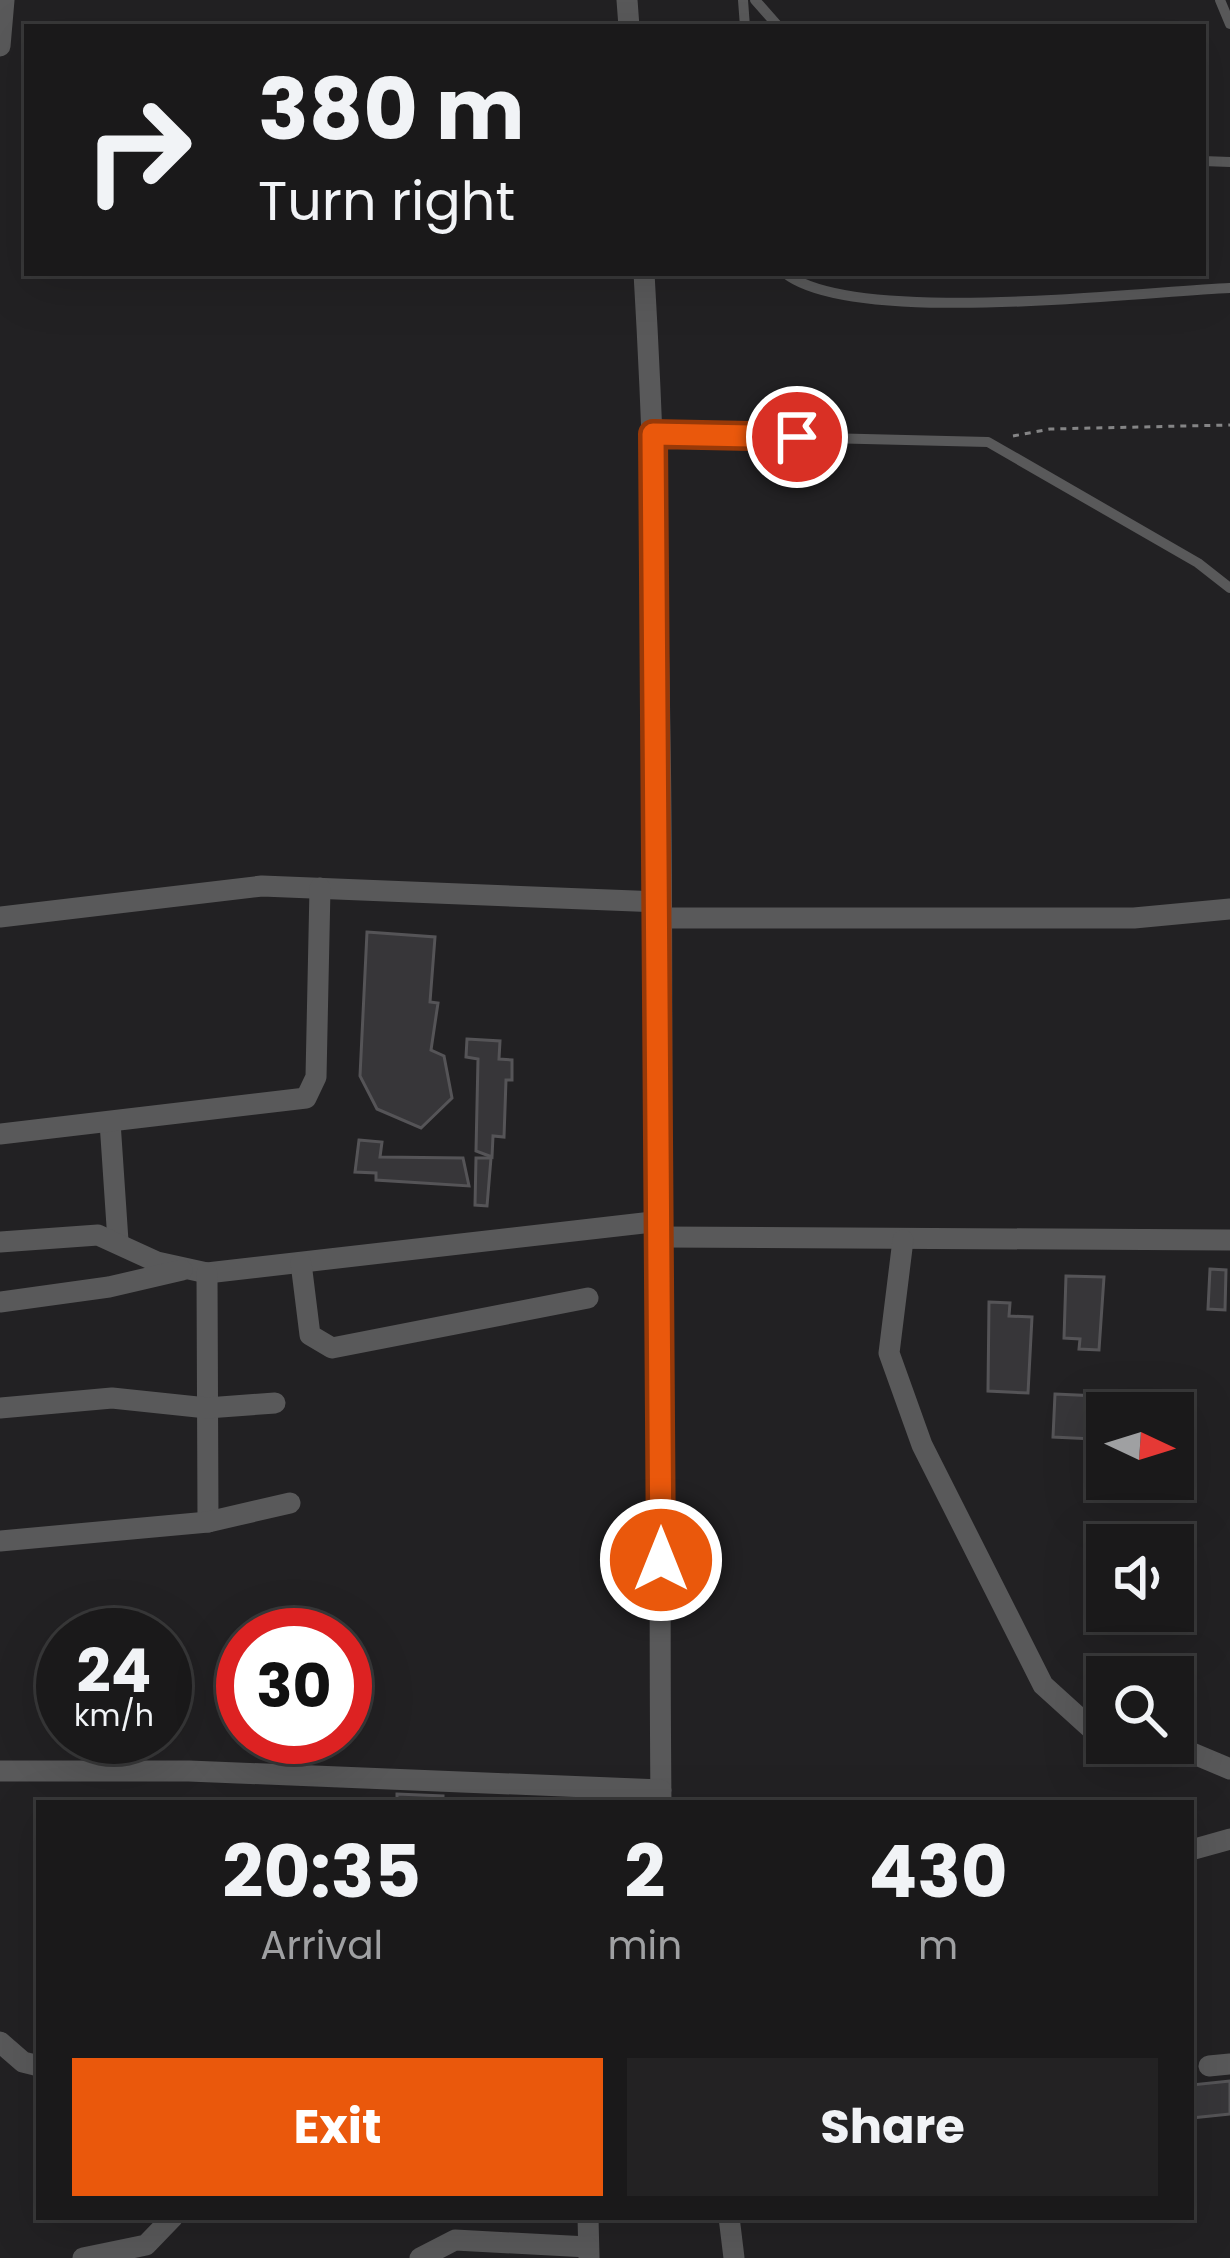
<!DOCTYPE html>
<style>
body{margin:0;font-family:Poppins,sans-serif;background:#232223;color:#f1f3f6;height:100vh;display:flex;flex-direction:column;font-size:45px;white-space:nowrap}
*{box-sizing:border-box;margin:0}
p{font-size:39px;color:#9fa0a2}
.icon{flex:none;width:66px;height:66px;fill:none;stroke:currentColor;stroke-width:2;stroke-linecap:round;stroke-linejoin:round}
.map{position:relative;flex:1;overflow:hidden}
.drawer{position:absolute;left:36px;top:1800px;width:1158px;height:420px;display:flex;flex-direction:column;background:#1a191a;border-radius:0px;box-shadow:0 12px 48px #0002,0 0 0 3px #383839}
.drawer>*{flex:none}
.hud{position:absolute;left:24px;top:24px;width:1182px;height:252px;border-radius:0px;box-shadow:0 12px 48px #0002,0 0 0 3px #383839;background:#1a191a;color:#f1f3f6;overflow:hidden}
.needle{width:78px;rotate:94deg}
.controls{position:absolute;left:1086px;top:1392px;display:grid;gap:24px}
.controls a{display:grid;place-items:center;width:108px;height:108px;border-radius:0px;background:#1a191a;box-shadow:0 12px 48px #0002,0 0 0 3px #383839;font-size:60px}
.speed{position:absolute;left:36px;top:1608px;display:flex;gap:24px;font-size:60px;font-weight:700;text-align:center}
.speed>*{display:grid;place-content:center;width:156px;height:156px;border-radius:50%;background:#1a191a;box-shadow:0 12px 48px #0002,0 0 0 3px #383839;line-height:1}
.speed small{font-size:30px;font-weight:400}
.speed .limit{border:18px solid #d22;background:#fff;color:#111}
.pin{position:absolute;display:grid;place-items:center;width:102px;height:102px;color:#fff;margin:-51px;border:6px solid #fff;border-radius:50%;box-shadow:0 3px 12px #0007}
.me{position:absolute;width:132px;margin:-66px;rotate:0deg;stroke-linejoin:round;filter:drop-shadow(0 0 9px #0008)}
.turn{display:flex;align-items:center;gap:42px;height:252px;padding:0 36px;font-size:54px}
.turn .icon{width:156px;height:156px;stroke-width:2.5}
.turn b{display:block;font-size:84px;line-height:102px}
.eta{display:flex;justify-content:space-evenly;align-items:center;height:204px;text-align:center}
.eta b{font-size:72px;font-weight:700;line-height:84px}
.primary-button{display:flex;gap:24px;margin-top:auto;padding:24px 36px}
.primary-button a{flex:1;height:138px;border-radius:0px;background:#ea580c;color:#fff;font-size:48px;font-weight:700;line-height:138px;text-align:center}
.primary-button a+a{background:#232223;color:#f1f3f6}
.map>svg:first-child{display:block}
</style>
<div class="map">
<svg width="1230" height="2258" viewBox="0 0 1230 2258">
<rect width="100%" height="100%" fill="#222123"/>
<g fill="#373639" stroke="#555457" stroke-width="3">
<path d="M367 932 435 937 430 1002 438 1003 431 1050 444 1056 452 1098 421 1128 377 1109 360 1076Z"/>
<path d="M467 1039 500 1041 499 1059 512 1060V1080H506L504 1137 493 1136 492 1157 476 1151 478 1059 466 1057Z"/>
<path d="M359 1140 382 1142 380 1157 463 1158 469 1186 376 1180V1173L355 1172Z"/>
<path d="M476 1158H491L487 1206 475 1205Z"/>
<path d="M1210 1269 1226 1270 1225 1310 1208 1309Z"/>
<path d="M1066 1276 1104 1277 1099 1350 1079 1349 1080 1339 1064 1338Z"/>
<path d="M989 1302 1010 1303 1009 1316 1032 1317 1028 1393 988 1391Z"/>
<path d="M1055 1394 1097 1396 1093 1439 1053 1437Z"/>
<path d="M397 1794 443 1796V1803H397Z"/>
<path d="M1230 2081V2114L1191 2118V2085Z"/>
</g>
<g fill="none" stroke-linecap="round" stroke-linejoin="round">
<path stroke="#858586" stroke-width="3" stroke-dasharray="6 6" stroke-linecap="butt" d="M1013 436 1050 429 1230 425"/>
<g stroke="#59595a" stroke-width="10">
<path d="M743 0 745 27"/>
<path d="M755 0 779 27"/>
<path d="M1220 0 1230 24"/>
<path d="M1203 161 1230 162"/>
<path d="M785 273C852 327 1135 292 1230 288"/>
<path d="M653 434 988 442 1198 563 1230 588"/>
</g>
<g stroke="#59595a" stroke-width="21">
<path d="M627 0 629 27"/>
<path d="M0 46 4 0"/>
<path d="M644 273C674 782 656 1293 661 1803"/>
<path d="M0 917 262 886 660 902"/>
<path d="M660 918H1134L1230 909"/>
<path d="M110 1122 118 1241"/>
<path d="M0 1134 306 1098 316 1077 320 888"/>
<path d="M661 1237 1230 1240"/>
<path d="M903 1240 889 1353 922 1445 1043 1685 1107 1743"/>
<path d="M0 1242 98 1235 157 1262 207 1273 661 1221"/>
<path d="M301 1263 310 1335 332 1348 588 1298"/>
<path d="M207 1273 208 1522"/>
<path d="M0 1302 109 1287 182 1270"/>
<path d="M0 1408 112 1398 207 1408 275 1403"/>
<path d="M0 1541 208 1522 290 1503"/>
<path d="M1108 1743 1180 1748 1230 1769"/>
<path d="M0 1771H189L661 1790"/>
<path d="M1191 1850 1230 1839"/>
<path d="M0 2042 23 2062 39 2066"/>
<path d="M1209 2066 1230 2064"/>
<path d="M588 2217 589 2258"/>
<path d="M729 2217 734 2258"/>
<path d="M83 2258 146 2245 173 2217"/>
<path d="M420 2258 455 2240 588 2247"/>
</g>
</g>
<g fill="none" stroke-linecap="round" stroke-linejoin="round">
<g stroke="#983908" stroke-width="30">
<path id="route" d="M661 1560 653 434 797 437"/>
</g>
<use href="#route" stroke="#ea580c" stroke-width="21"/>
</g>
</svg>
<div class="controls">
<a><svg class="needle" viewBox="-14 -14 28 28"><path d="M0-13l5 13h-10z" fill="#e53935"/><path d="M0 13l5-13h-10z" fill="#9fa0a2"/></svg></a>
<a><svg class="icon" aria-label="sound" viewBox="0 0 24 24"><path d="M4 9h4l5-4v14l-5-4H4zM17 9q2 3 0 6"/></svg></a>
<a><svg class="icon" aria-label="search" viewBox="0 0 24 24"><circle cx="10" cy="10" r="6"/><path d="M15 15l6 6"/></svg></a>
</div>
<div class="speed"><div>24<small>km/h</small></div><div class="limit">30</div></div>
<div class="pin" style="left:797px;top:437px;background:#d93025"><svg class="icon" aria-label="arrive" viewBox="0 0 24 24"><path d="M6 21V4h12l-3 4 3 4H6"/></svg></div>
<svg class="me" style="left:661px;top:1560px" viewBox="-20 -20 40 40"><circle r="17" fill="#ea580c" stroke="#fff" stroke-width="3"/><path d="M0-11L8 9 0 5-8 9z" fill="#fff"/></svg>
<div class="hud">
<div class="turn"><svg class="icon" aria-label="right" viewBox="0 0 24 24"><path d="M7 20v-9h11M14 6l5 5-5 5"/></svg><div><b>380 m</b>Turn right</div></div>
</div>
<section class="drawer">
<div class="eta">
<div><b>20:35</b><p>Arrival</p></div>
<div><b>2</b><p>min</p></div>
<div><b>430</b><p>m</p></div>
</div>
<div class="primary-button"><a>Exit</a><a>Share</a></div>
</section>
</div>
